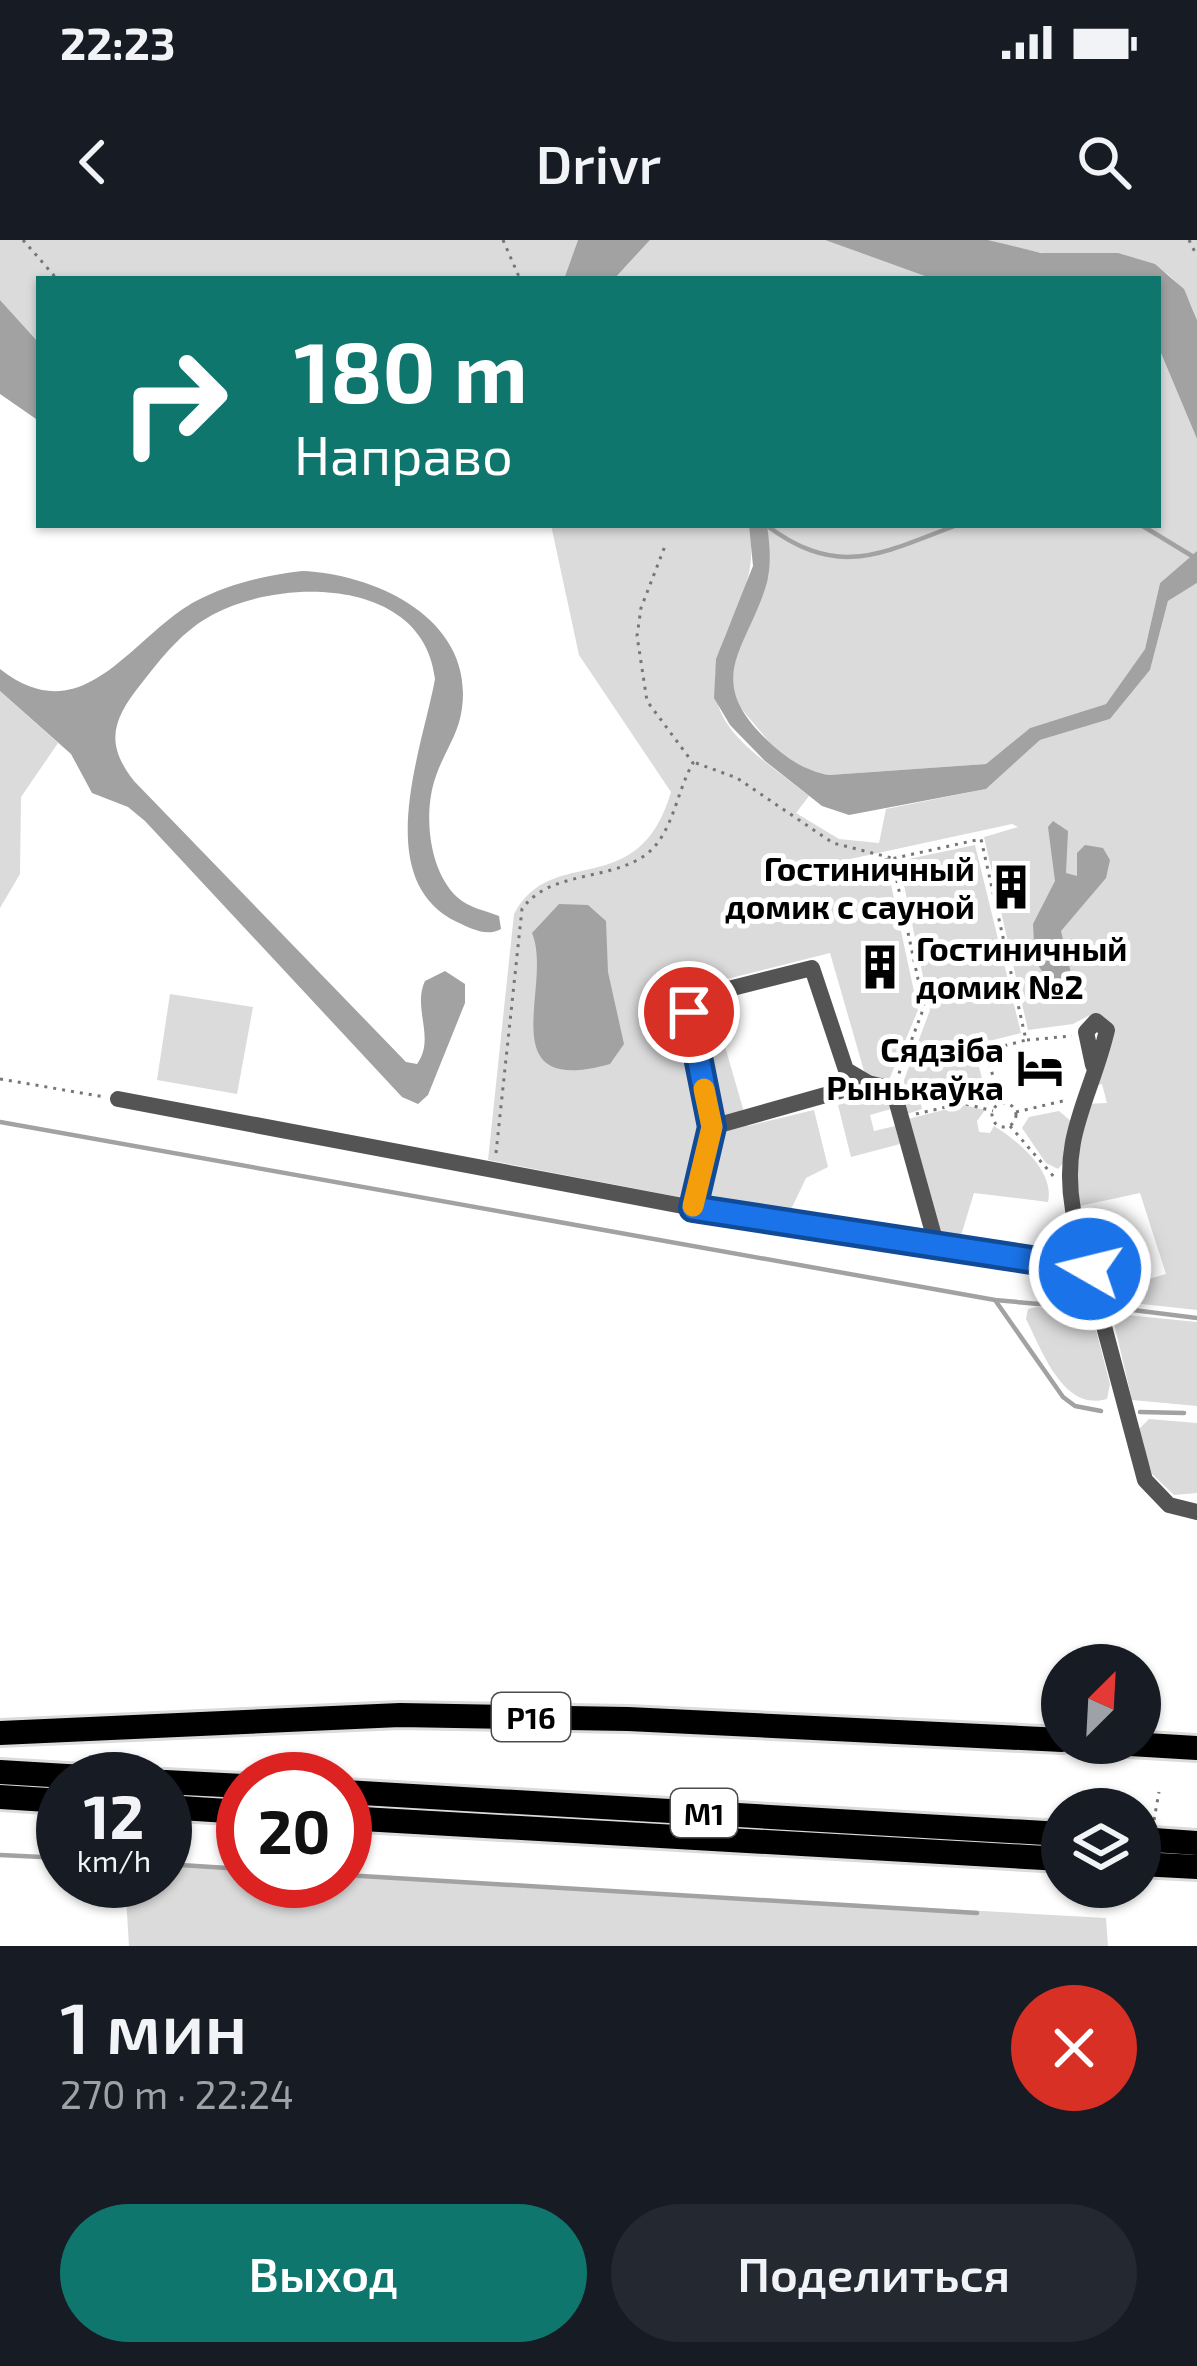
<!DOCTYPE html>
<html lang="ru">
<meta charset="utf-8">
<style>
body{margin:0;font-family:"Exo 2",sans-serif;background:#242831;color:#f1f3f6;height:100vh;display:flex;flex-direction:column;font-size:45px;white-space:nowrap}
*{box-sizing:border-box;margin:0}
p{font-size:39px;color:#9ea1a6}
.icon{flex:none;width:66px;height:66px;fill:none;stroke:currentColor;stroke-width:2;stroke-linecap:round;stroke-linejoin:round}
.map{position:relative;height:1706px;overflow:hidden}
.panel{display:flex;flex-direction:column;background:#171b24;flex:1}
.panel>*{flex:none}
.hud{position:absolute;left:36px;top:36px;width:1125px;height:252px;border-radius:0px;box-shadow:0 3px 9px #0004;background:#0f766e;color:#fff;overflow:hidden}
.needle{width:78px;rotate:24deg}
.controls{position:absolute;left:1041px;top:1404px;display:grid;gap:24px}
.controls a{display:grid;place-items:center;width:120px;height:120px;border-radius:50%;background:#171b24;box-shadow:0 3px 9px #0004;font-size:60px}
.speed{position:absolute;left:36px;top:1512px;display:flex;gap:24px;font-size:60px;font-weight:700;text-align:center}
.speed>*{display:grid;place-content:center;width:156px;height:156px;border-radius:50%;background:#171b24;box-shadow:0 3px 9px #0004;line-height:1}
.speed small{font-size:30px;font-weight:400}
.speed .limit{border:18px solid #d22;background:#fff;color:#111}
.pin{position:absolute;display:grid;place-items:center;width:102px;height:102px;color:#fff;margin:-51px;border:6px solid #fff;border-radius:50%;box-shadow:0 3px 12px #0007}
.me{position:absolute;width:132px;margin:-66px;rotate:278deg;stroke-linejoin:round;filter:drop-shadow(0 0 9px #0008)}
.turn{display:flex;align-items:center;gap:42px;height:252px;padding:0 60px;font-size:54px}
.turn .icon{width:156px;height:156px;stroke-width:2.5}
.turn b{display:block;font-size:84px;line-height:102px}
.round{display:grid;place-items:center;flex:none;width:126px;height:126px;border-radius:63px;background:#242831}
.overview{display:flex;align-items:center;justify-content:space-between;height:204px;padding:0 60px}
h1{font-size:72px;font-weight:600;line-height:90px}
.primary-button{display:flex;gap:24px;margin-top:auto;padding:24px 60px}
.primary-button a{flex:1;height:138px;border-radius:72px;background:#0f766e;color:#fff;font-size:48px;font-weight:600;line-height:138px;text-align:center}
.primary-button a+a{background:#242831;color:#f1f3f6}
.status{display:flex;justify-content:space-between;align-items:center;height:84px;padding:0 60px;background:#171b24;direction:ltr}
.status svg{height:33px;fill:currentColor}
header{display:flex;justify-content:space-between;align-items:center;height:156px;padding:0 60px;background:#171b24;font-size:54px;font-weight:600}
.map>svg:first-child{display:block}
</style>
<div class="status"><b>22:23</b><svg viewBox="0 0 49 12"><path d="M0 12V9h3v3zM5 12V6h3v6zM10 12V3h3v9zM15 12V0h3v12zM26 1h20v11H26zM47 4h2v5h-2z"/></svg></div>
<header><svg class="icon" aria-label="back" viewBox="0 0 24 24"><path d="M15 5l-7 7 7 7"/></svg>Drivr<svg class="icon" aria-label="search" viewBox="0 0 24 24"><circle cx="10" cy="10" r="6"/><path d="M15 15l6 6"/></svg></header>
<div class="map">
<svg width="1197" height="1706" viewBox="0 0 1197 1706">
<rect width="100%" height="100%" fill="#fff"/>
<g fill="#dbdbdb">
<path d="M0 0H578L564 39H39V103L0 60Z"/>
<path d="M650 0H825L933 39H614Z"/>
<path d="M988 0H1197V80C1174 10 1123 16 1064 15 1038 14 1013 7 988 0Z"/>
<path d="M1158 106 1197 199V311L1160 343 1145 409 1106 464 1030 488 986 524 829 535 812 533 776 510 739 466 731 442 740 401 769 334 767 285H1158Z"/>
<path d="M551 285H749C755 320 749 343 734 375 687 476 733 496 809 556L796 573 839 599 879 603 886 569 986 549 1040 500 1110 479 1150 430 1168 361 1197 343V1070L1123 1062 1103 1052 1166 1034 1140 953 1080 966 1075 942 1084 864 1107 863 1102 844 1090 847 1110 784 1092 774 1073 784 1028 790 984 597 1018 587 1012 584 827 624 832 639 887 626 918 770 889 840H872L864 831 830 713 707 744 748 886 814 870 828 927 806 938 787 978 488 920 514 674C552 602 638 664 671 552L579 415Z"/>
<path d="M0 451 58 503 21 557 20 634 0 668Z"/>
<path d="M975 605 1021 793 973 805 982 838 919 851 922 869 907 874 901 848 930 770 899 621Z"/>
<path d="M170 754 253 767 237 854 157 840Z"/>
<path d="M886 852 891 869 870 875 874 891 895 886 900 904 851 917 838 865Z"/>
<path d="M963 865 985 870 977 881 979 892 990 893 994 886C1018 901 1055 931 1048 962L974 953 959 1002 940 1003 908 879Z"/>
<path d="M1059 871 1072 882 1065 921 1058 929 1046 923 1022 888 1029 877Z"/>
<path d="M1036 1067 1081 1071 1093 1079 1110 1144 1107 1159C1063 1172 1042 1110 1026 1079L1028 1069Z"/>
<path d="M1126 1075 1197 1082V1166L1132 1160 1114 1083Z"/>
<path d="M1149 1179 1197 1183V1253L1174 1255 1152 1234 1137 1191Z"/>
<path d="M165 1624 243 1629V1641H345V1635L1106 1678 1108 1706H129L125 1641H165Z"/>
</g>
<g fill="#a2a2a2">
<path d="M578 0H650L614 39H564Z"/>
<path d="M825 0H988L1041 13H1118L1155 24 1184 49 1197 80V199L1158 106V39H933Z"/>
<path d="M0 60 39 103V181L0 154Z"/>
<path d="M749 285H767C770 306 772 329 765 349 744 412 705 440 766 499 783 516 804 531 829 535L986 524 1030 488 1106 464 1145 409 1160 343 1197 311V343L1168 361 1150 430 1110 479 1040 500 986 549 849 575 822 566 765 521 730 485 714 458 716 419 753 326Z"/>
<path d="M302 331C376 334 474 379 462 468 459 494 444 512 436 536 423 571 428 630 457 657 469 668 484 670 499 676L501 689C487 697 472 689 457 682 370 640 422 510 435 439 424 338 284 337 214 374 183 390 162 417 141 444 113 479 104 503 134 541L406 822 417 824C436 798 412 768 425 741L445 731 465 744V763L428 855 418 864 402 857 145 581 128 567 92 553 71 514 0 451V429C84 495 131 396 196 361 228 344 266 335 302 331Z"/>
<path d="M1053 581 1068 591 1066 633 1077 636V613L1085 605 1103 608 1110 620 1106 638 1061 691 1074 746 1066 754 1053 749 1035 720 1033 684 1055 641 1048 587Z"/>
<path d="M559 664 588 665 606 681 608 732 624 804 610 824C488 858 554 745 532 693Z"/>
</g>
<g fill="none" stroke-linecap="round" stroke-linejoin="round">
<g stroke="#a2a2a2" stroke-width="4.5">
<path d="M766 285C839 340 882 313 957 285"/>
<path d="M1141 285 1197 319"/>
<path d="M0 882 995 1060 1073 1067"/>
<path d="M995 1060 1063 1157 1075 1166 1101 1171"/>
<path d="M1117 1068 1197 1078"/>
<path d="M1140 1172 1184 1173"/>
<path d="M0 1615 63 1618"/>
<path d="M165 1624 243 1629"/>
<path d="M345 1635 977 1673"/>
</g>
<g stroke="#dbdbdb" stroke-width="30">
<g id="highway">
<path d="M0 1493 400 1475 628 1479 1062 1500"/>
<path d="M1113 1503 1197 1508"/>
<path d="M0 1532 117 1539"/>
<path d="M165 1542 243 1546"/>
<path d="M345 1552 1062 1594"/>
<path d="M0 1557 63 1561"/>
<path d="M165 1567 243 1572"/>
<path d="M345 1578 1062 1619"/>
<path d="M1140 1599 1197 1603"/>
<path d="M1140 1624 1197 1627"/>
</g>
</g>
<g stroke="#767676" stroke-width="3" stroke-dasharray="3 6" stroke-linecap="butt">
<path d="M23 0 57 39"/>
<path d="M503 0 520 39"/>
<path d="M1189 0 1197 16"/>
<path d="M696 523 737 538 833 603 892 618 924 767 898 836"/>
<path d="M832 632 981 599 1026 800 985 811 1002 864"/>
<path d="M1027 800 1072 796"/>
<path d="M0 839 105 857"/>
<path d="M990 842 939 857 993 871"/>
<circle cx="1004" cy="875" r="12"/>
<path d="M1016 872 1067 860"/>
<path d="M916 874 959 864"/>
<path d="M1010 886 1055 938"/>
<path d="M496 913 522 669C549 631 607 641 644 616 673 596 676 552 693 523L647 461 637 396 641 368 665 306"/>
<path d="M1154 1580 1159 1552"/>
</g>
<g stroke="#545454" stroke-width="16">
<path d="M1093 825 1086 792 1096 781 1107 790C1091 858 1060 895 1073 970L1145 1240 1169 1265 1197 1272"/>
<path d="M118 859 789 986 1091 1029"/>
<path d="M712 887 868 843"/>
<path d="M693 968 712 887 691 763 697 757 812 728 846 830 868 843 893 849 937 1007"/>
</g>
<use href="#highway" stroke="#000" stroke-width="24"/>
</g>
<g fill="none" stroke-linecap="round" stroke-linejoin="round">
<g stroke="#114b97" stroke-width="30">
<path id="route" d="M689 772 712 887 693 968 1090 1029"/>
</g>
<use href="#route" stroke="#1a73e8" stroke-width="21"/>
<path stroke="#f59e0b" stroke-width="21" d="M693 966 712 887 704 849"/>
</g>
<defs>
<g id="building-bare" transform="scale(3.6)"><path d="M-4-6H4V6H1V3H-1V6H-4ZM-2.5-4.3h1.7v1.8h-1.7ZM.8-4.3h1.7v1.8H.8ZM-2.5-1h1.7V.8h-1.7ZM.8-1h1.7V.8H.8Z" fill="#000" stroke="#fff" stroke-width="2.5" paint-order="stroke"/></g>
<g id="hotel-bare" transform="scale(3.6)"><path d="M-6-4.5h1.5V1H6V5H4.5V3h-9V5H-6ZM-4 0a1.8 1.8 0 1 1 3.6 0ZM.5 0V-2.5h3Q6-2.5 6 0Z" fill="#000" stroke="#fff" stroke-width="2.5" paint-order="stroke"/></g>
</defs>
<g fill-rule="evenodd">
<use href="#building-bare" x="1011" y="647"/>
<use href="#building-bare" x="880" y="727"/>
<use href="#hotel-bare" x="1040" y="828"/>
</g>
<g text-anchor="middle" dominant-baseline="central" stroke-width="10" stroke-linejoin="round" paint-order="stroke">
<g fill="#fff" stroke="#4c4c4c" stroke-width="3">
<rect x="492" y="1453" width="78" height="48" rx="9"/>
<rect x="671" y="1549" width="66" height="48" rx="9"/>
</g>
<g font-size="30" font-weight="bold" fill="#000">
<text x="531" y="1477">Р16</text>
<text x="704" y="1573">М1</text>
</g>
<g font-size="33" font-weight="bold" fill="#000" stroke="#fff" text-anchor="end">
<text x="975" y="628">Гостиничный<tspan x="975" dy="38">домик с сауной</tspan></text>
<text x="916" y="708" text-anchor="start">Гостиничный<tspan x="916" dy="38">домик №2</tspan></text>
<text x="1004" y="809">Сядзіба<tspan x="1004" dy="38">Рынькаўка</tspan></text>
</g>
</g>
</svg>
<div class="controls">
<a><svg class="needle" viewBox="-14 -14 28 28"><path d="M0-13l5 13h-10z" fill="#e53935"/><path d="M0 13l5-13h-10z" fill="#9ea1a6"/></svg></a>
<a><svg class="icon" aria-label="layers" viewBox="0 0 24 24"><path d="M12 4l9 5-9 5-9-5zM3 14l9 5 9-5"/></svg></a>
</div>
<div class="speed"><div>12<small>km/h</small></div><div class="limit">20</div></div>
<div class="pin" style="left:689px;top:772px;background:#d93025"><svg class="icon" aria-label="arrive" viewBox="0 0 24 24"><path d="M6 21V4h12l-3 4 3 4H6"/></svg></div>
<svg class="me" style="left:1090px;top:1029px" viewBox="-20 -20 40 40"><circle r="17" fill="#1a73e8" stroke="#fff" stroke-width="3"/><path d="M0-11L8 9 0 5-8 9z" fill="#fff"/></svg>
<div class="hud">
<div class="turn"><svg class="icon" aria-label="right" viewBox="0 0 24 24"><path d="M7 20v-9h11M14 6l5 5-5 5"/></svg><div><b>180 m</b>Направо</div></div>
</div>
</div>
<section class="panel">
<div class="overview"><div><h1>1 мин</h1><p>270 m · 22:24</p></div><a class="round" style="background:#d93025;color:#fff"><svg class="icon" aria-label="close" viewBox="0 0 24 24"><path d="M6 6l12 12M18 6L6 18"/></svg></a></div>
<div class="primary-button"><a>Выход</a><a>Поделиться</a></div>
</section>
